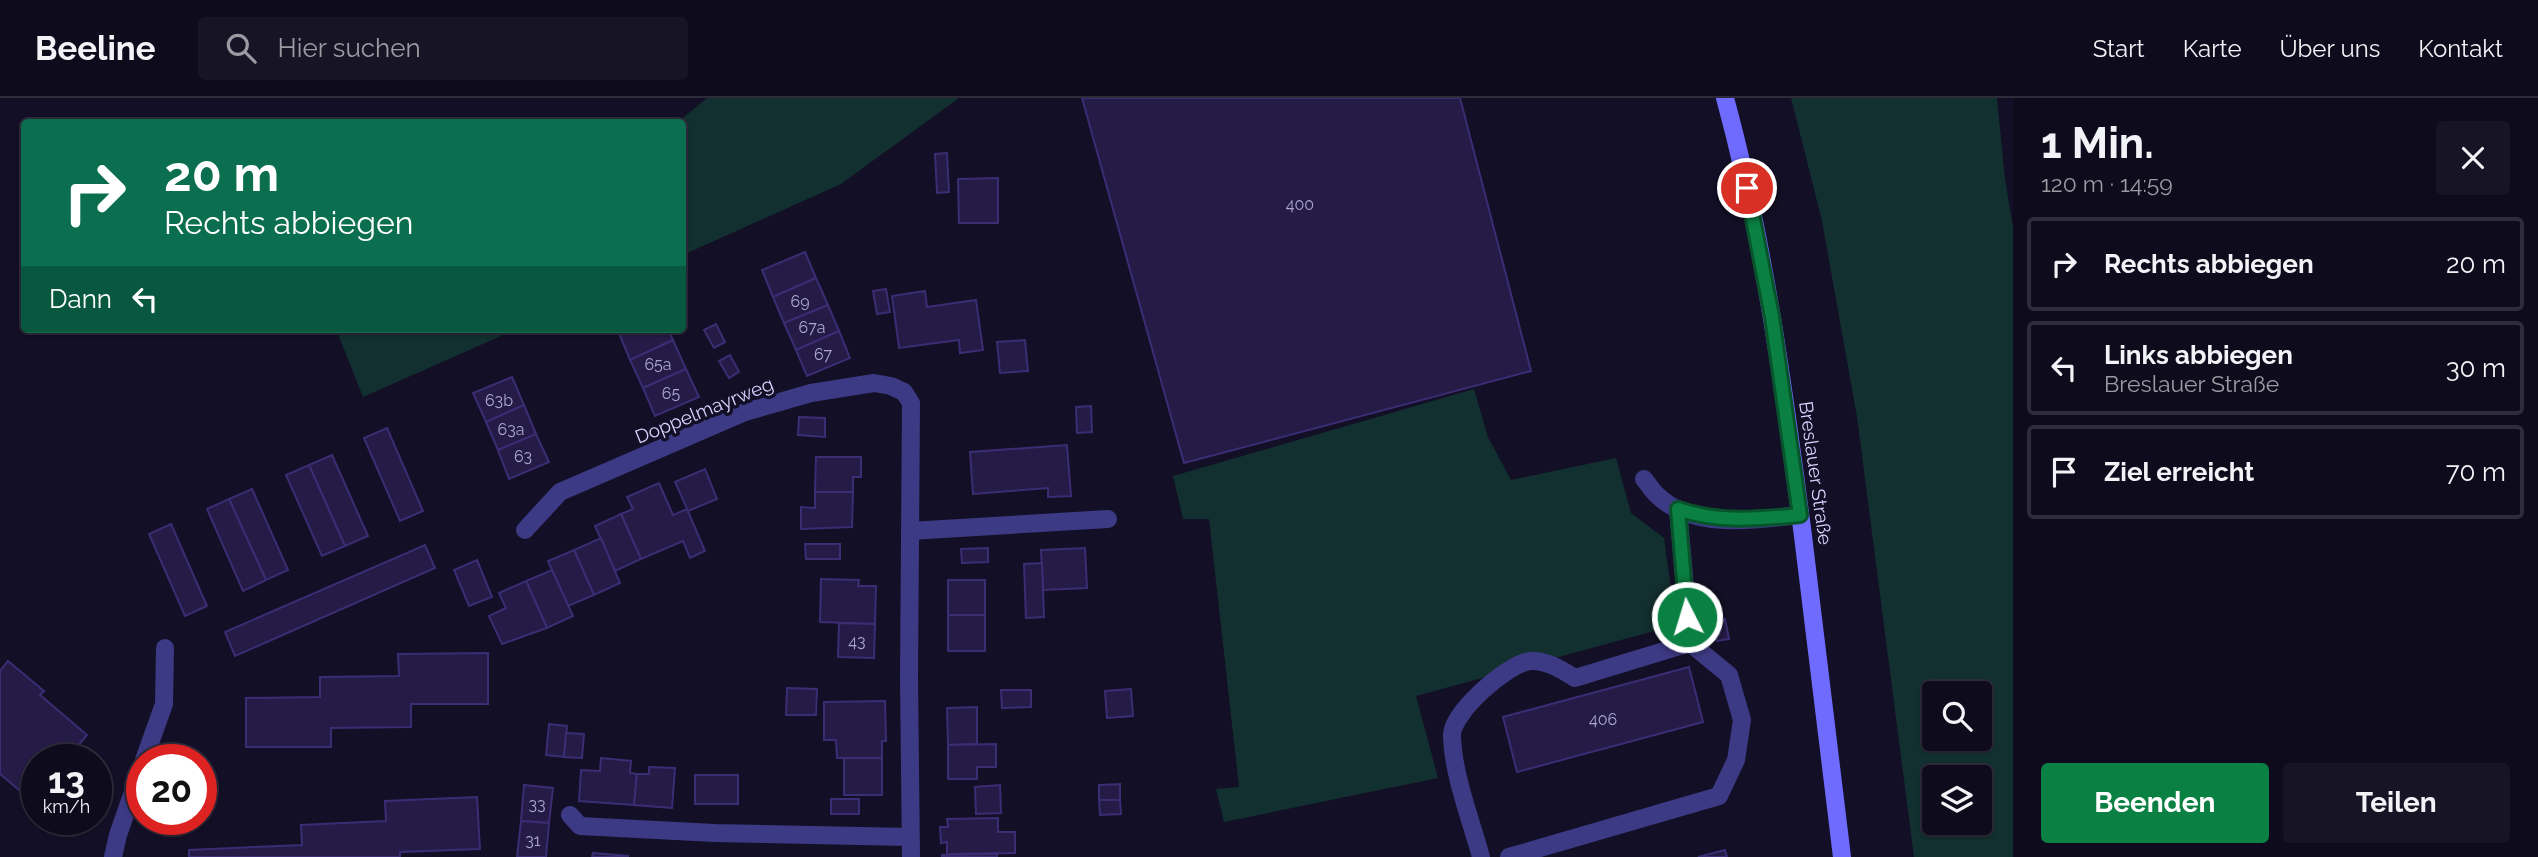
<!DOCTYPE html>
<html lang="de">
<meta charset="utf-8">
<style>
body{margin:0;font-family:Raleway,sans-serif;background:#171425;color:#f1f3f6;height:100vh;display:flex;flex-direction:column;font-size:26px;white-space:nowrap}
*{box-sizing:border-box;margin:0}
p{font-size:23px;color:#9b9ba3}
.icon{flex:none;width:38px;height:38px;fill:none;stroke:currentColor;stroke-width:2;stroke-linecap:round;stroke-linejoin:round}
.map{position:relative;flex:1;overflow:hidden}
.drawer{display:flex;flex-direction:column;background:#0e0b1c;width:525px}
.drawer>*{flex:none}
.guide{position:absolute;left:21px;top:21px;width:665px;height:214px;border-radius:7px;box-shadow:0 2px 5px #0004,0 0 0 2px #2e2b3b;background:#0b6e4f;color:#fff;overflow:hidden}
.buttons{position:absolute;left:1922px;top:583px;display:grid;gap:14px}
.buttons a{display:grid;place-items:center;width:70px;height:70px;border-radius:7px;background:#0e0b1c;box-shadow:0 2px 5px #0004,0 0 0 2px #2e2b3b;font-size:35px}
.speed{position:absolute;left:21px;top:646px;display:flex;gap:14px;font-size:35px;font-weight:700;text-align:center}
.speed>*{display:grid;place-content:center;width:91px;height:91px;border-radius:50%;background:#0e0b1c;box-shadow:0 2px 5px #0004,0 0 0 2px #2e2b3b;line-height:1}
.speed small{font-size:18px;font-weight:400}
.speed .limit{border:10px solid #d22;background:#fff;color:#111}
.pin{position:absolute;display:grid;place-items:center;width:60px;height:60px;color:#fff;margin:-30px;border:4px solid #fff;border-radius:50%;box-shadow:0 2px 7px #0007}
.me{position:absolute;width:77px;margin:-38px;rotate:355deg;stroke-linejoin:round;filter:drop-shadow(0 0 5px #0008)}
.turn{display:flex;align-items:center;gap:24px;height:147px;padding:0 28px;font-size:32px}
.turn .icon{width:91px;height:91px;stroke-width:2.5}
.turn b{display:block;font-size:49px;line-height:60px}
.then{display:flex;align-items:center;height:66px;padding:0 28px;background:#0003;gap:14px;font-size:26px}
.round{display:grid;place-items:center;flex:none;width:74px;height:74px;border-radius:7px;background:#171425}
.headline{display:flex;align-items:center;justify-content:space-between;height:119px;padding:0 28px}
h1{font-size:42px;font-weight:700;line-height:52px}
.cta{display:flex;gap:14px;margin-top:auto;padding:14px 28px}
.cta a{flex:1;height:80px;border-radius:7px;background:#0b8043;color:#fff;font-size:28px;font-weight:700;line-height:80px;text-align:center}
.cta a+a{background:#171425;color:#f1f3f6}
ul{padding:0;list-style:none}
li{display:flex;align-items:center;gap:21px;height:94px;margin:0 14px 10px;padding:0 14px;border:4px solid #2e2b3b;border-radius:7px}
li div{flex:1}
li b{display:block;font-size:26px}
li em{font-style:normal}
header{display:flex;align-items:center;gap:42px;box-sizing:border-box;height:98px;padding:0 35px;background:#0e0b1c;border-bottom:2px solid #2e2b3b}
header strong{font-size:33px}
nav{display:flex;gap:38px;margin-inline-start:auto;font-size:24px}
.search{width:490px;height:63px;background:#171425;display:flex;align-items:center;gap:18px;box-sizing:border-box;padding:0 24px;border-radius:7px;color:#9b9ba3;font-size:26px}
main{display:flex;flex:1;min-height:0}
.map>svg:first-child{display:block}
</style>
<header>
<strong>Beeline</strong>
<div class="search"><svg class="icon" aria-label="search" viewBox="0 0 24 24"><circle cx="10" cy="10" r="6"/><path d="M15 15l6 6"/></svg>Hier suchen</div>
<nav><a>Start</a><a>Karte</a><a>Über uns</a><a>Kontakt</a></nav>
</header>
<main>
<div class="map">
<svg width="2013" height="759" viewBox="0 0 2013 759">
<rect width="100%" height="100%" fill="#130f26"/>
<g fill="#12302f" fill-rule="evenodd">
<path d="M707 0H959L841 86 683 157 682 24H678Z"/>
<path d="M1791 0H1997L2005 81 2013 129V759H1914L1857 319 1822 123ZM1934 595H1979V640H1934ZM1934 679H1979V724H1934Z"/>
<path d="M336 231H517L363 299Z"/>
<path d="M1474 291 1488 339 1511 382 1616 360 1631 415 1664 440 1676 527 1416 598 1438 680 1224 724 1216 691 1239 689 1209 421H1183L1173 378Z"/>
</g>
<g fill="#241b47" stroke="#3b2d73" stroke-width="2">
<path d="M1082 0H1460L1531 273 1184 365Z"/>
<path d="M947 55 949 94 937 95 935 56Z"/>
<path d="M998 80V125H959L958 81Z"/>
<path d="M805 154 816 180 773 199 762 172Z"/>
<path d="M816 180 828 207 784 225 773 199Z"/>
<path d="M886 191 890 214 877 216 873 193Z"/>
<path d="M925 193 927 209 976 202 983 252 960 255 959 242 899 250 892 198Z"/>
<path d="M828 207 839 233 796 252 784 225Z"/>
<path d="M716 226 725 244 714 250 704 232Z"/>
<path d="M622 231H668L673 242 630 262 618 233Z"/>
<path d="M839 233 850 260 807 278 796 252Z"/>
<path d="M673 242 686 271 643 290 630 262Z"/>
<path d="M1025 242 1028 273 1000 275 997 244Z"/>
<path d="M730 257 739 274 729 280 719 263Z"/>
<path d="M686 271 699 299 655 318 643 290Z"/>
<path d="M512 279 524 307 486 324 473 295Z"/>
<path d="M524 307 536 336 498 352 486 324Z"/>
<path d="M1091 308 1092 334 1077 335 1076 309Z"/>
<path d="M799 319 825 320V339L798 337Z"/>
<path d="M387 330 423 413 400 423 364 340Z"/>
<path d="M536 336 549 364 509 381 498 352Z"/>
<path d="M1067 347 1071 398 1048 399V390L973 396 970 354Z"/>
<path d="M332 357 368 438 345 448 309 367Z"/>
<path d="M816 359H861V379H853V394H815Z"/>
<path d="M309 367 345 448 322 458 286 377Z"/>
<path d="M705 371 717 401 688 413 675 384Z"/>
<path d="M659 385 673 417 687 411 705 453 690 460 683 443 641 461 621 416 633 411 627 399Z"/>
<path d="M252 391 288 472 266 482 229 401Z"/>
<path d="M815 394H853L852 429 801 431V409L815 410Z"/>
<path d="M229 401 266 482 243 493 207 411Z"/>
<path d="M621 416 641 461 615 473 595 428Z"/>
<path d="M171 426 207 508 185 518 149 436Z"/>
<path d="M601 440 620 485 594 497 574 452Z"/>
<path d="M805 446H840V461H806Z"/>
<path d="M425 447 435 470 235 558 225 534Z"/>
<path d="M988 450V464L962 465 961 451Z"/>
<path d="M1085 450 1087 490 1043 492 1041 452Z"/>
<path d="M574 452 594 497 568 508 548 463Z"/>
<path d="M477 462 492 499 469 508 454 472Z"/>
<path d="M1042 465 1044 519 1026 520 1024 466Z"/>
<path d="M552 472 573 518 547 530 526 483Z"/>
<path d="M821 481 859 482 858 488H876L875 526 820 524Z"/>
<rect x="948" y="482" width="37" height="35"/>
<path d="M526 483 547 530 502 546 489 518 506 510 499 495Z"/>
<rect x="948" y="517" width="37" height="36"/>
<path d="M1725 521 1729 541 1717 543 1713 524Z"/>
<path d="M839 525 875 526 874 560 838 559Z"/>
<path d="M488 555V606H411V629L331 630V649H246V600L320 599V579L399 578 398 556Z"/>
<path d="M8 563 44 593 40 597 87 637 66 662H37V683L25 697 0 676V573Z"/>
<path d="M1689 569 1703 624 1517 674 1503 619Z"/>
<path d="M787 590 817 591 816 617H786Z"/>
<path d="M1131 591 1133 618 1107 620 1105 593Z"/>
<path d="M1001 592H1031V609L1002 610Z"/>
<path d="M885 603 886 643H882V660H837L836 642H824V604Z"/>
<path d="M977 609V646L948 647 947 610Z"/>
<path d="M549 626 567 628 564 659 546 657Z"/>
<path d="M566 635 584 636 582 660 564 659Z"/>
<path d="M996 646V669H977V681H948V647Z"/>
<path d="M601 660 631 663 630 675 637 676 634 707 579 703 581 672 600 673Z"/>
<rect x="844" y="660" width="38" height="37"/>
<path d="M649 669 675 670 672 710 634 707 637 676H649Z"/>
<rect x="695" y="677" width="43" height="29"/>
<path d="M1120 686V702H1099V687Z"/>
<path d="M524 687 553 690 549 725 521 723Z"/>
<path d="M1000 687 1001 715 976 716 975 689Z"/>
<path d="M477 699 480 751 400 754V759H189V752L302 747 301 727 386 723 385 703Z"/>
<rect x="831" y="701" width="28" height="15"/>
<path d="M1099 702H1120L1121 716 1100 717Z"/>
<path d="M998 720V734H1015V755L947 756V744L941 745 940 729H948L947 721Z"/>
<path d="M521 723 549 725 546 759H517Z"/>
<path d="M1725 752 1727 759H1698Z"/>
<path d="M593 755 628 758V759H592Z"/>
<path d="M997 756V759H942V757Z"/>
</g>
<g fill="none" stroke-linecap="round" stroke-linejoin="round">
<g stroke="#3d3a85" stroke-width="18">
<path d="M1644 381C1649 387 1653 394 1658 398 1694 432 1756 422 1800 417"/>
<path d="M1678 411 1690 545"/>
<path d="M570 717 580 728 714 735 910 739"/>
<path d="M1481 759C1471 722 1453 677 1452 638 1451 615 1507 566 1530 563 1547 562 1562 572 1575 580L1690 545 1729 577 1742 622 1736 662 1719 698 1509 759"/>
</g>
<g stroke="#3d3a85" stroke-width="18">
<path d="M525 432 560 394 745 314 811 295 874 285 891 288 904 294 911 305 909 580 911 759"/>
<path d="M910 433 1108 421"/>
<path d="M144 662 164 606 165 550"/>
<path d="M113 759 118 737 142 668"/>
</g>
<path stroke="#6f6bff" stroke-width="18" d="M1725 0C1764 143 1784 291 1803 438 1817 545 1830 652 1842 759"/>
</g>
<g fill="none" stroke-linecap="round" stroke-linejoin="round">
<g stroke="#07532c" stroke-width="18">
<path id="route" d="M1687 519 1678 411C1719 425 1758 421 1800 417L1772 219 1747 90"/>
</g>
<use href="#route" stroke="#0b8043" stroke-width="12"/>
</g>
<g text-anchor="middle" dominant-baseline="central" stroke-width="7" stroke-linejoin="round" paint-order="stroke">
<g font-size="16" fill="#aca6d1">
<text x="1300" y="106">400</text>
<text x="800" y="203">69</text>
<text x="812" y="229">67a</text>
<text x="823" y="256">67</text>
<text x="658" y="266">65a</text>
<text x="671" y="295">65</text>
<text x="499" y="302">63b</text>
<text x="511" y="331">63a</text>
<text x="523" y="358">63</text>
<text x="857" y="543">43</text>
<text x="1603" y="621">406</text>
<text x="537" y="706">33</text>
<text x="533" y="742">31</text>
</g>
<g font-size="19" fill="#d9d4ff" stroke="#130f26">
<text transform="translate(704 312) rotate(-22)">Doppelmayrweg</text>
<text transform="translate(1816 375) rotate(82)">Breslauer Straße</text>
</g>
</g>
</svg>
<div class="buttons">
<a><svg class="icon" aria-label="search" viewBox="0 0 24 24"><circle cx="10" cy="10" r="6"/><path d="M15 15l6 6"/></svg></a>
<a><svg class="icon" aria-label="layers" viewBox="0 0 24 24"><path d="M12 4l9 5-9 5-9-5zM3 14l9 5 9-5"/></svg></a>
</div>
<div class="speed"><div>13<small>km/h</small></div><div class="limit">20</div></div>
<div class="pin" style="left:1747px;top:90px;background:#d93025"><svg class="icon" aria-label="arrive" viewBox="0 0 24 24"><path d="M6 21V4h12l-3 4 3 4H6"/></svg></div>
<svg class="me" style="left:1687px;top:519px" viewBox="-20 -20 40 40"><circle r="17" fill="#0b8043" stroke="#fff" stroke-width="3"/><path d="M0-11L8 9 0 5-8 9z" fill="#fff"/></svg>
<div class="guide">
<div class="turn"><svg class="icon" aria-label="right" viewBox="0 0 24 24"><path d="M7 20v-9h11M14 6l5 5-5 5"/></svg><div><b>20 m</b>Rechts abbiegen</div></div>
<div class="then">Dann<svg class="icon" aria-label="left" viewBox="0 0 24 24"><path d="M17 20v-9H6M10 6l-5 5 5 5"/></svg></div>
</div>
</div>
<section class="drawer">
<div class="headline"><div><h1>1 Min.</h1><p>120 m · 14:59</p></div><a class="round"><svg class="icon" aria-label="close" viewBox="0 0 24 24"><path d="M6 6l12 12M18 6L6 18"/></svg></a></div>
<ul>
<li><svg class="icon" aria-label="right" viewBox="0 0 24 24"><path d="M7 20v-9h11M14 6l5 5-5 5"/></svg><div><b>Rechts abbiegen</b></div><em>20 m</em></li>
<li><svg class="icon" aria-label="left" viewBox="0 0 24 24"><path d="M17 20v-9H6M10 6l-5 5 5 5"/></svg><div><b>Links abbiegen</b><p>Breslauer Straße</p></div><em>30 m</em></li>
<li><svg class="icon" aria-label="arrive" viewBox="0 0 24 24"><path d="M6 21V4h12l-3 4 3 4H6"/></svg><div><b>Ziel erreicht</b></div><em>70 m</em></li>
</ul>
<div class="cta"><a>Beenden</a><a>Teilen</a></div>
</section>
</main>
